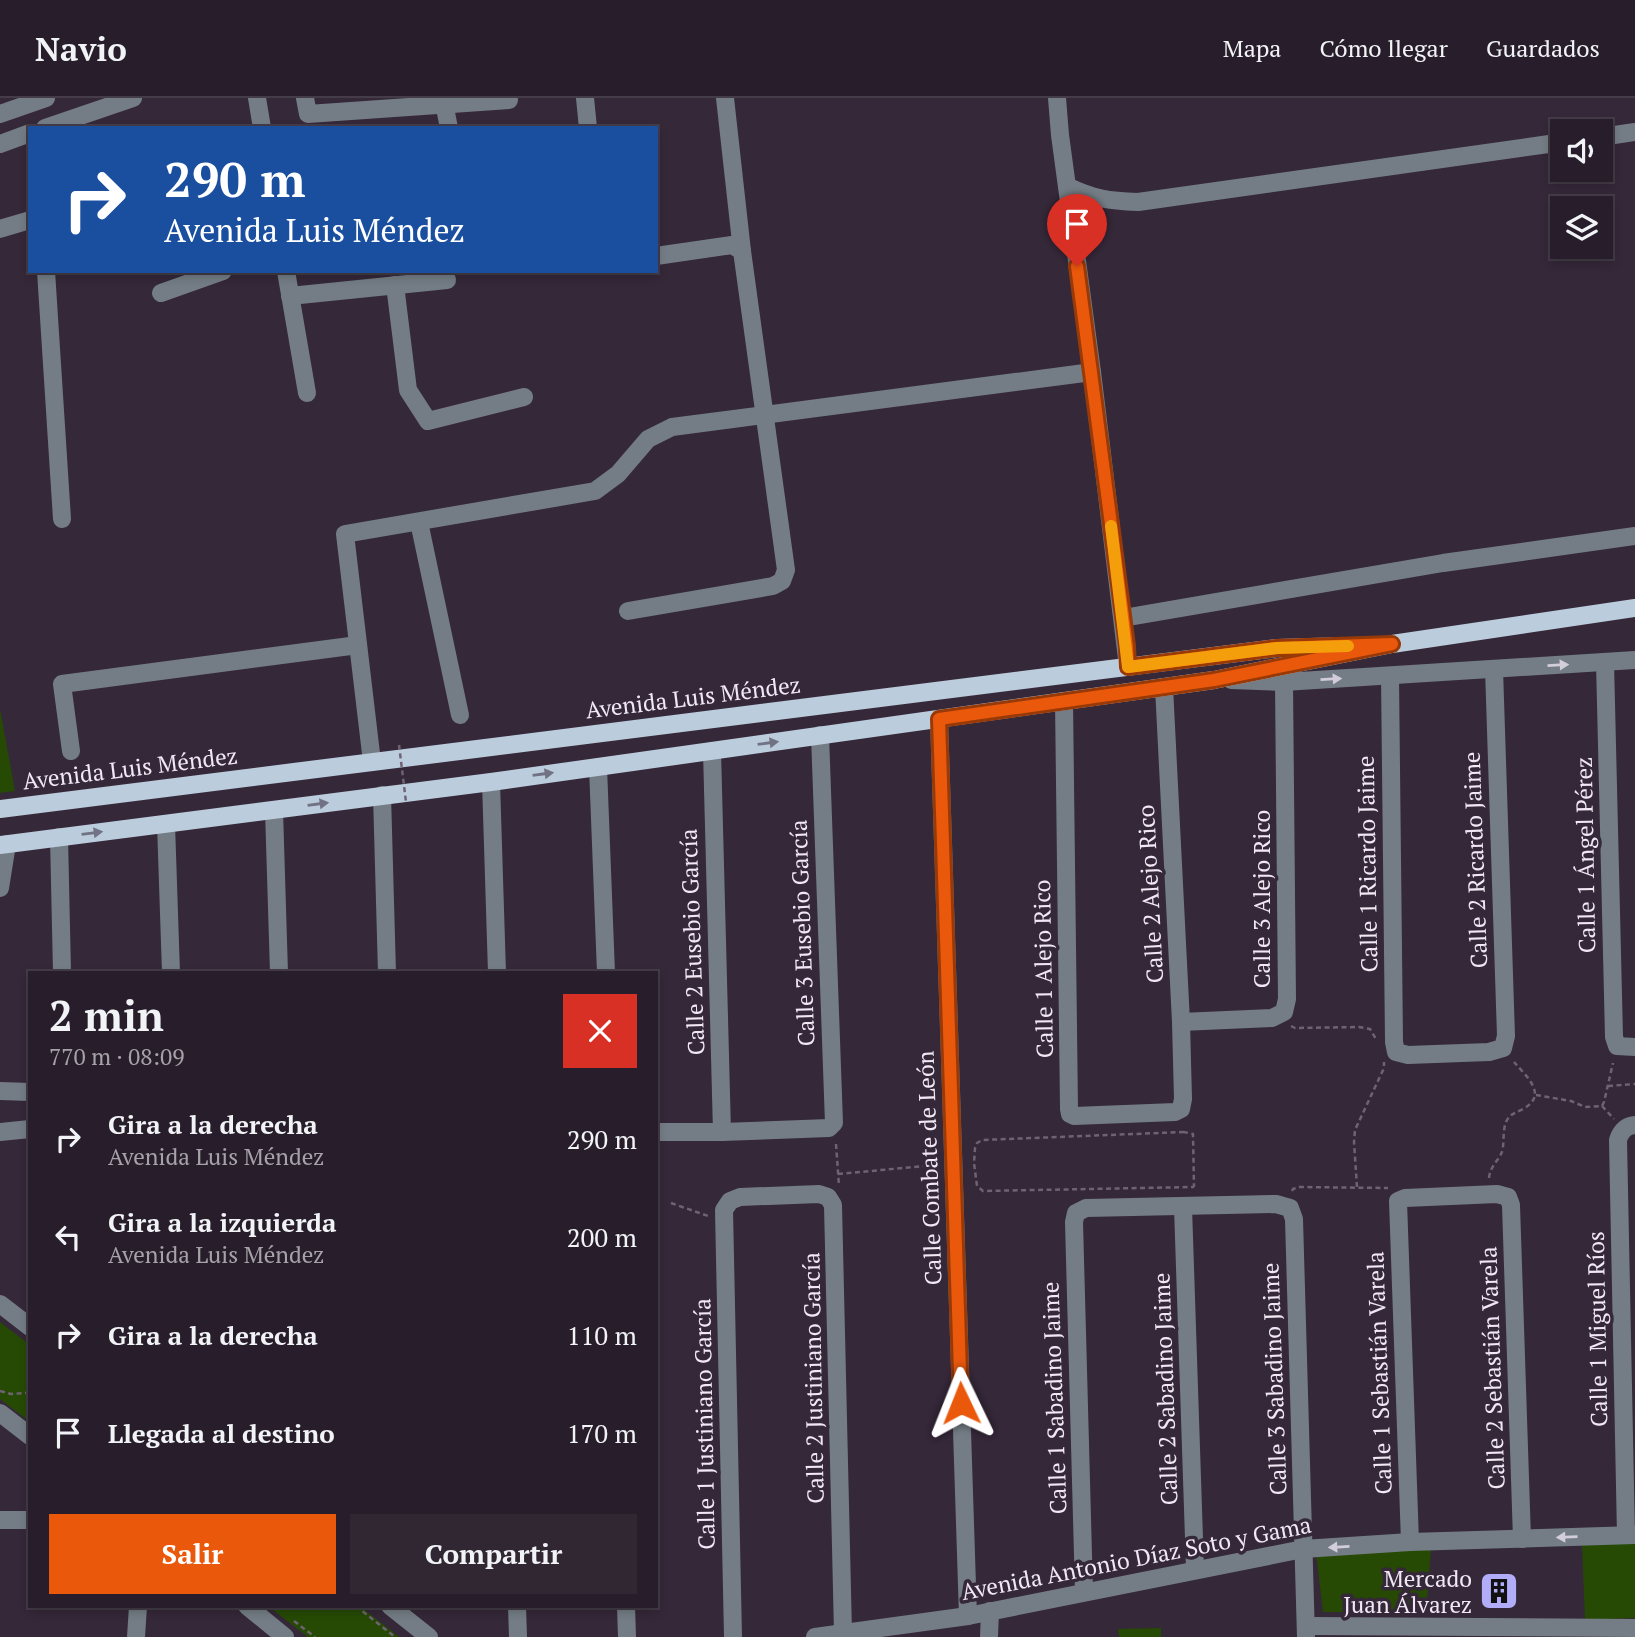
<!DOCTYPE html>
<html lang="es">
<meta charset="utf-8">
<style>
body{margin:0;font-family:"PT Serif",serif;background:#302733;color:#f1f3f6;height:100vh;display:flex;flex-direction:column;font-size:26px;white-space:nowrap}
*{box-sizing:border-box;margin:0}
p{font-size:23px;color:#a5a2a9}
.icon{flex:none;width:38px;height:38px;fill:none;stroke:currentColor;stroke-width:2;stroke-linecap:round;stroke-linejoin:round}
.map{position:relative;flex:1;overflow:hidden}
.drawer{position:absolute;left:28px;top:873px;width:630px;height:637px;display:flex;flex-direction:column;background:#281e2b;border-radius:0px;box-shadow:0 4px 10px #0003,0 0 0 2px #443c47}
.drawer>*{flex:none}
.top-card{position:absolute;left:28px;top:28px;width:630px;height:147px;border-radius:0px;box-shadow:0 4px 10px #0003,0 0 0 2px #443c47;background:#1a4fa0;color:#fff;overflow:hidden}
.controls{position:absolute;left:1550px;top:21px;display:grid;gap:14px}
.controls a{display:grid;place-items:center;width:63px;height:63px;border-radius:0px;background:#281e2b;box-shadow:0 4px 10px #0003,0 0 0 2px #443c47;font-size:35px}
.pin{position:absolute;display:grid;place-items:center;width:60px;height:60px;color:#fff;margin:-72px -30px;border-radius:50% 50% 50% 0;rotate:-45deg;box-shadow:0 0 7px #0007}
.pin .icon{rotate:45deg}
.me{position:absolute;width:77px;margin:-38px;rotate:358deg;stroke-linejoin:round;filter:drop-shadow(0 0 5px #0008)}
.turn{display:flex;align-items:center;gap:24px;height:147px;padding:0 21px;font-size:32px}
.turn .icon{width:91px;height:91px;stroke-width:2.5}
.turn b{display:block;font-size:49px;line-height:60px}
.round{display:grid;place-items:center;flex:none;width:74px;height:74px;border-radius:0px;background:#302733}
.head{display:flex;align-items:center;justify-content:space-between;height:119px;padding:0 21px}
h1{font-size:42px;font-weight:700;line-height:52px}
.primary-button{display:flex;gap:14px;margin-top:auto;padding:14px 21px}
.primary-button a{flex:1;height:80px;border-radius:0px;background:#ea580c;color:#fff;font-size:28px;font-weight:700;line-height:80px;text-align:center}
.primary-button a+a{background:#302733;color:#f1f3f6}
ul{padding:0;list-style:none}
li{display:flex;align-items:center;gap:21px;height:98px;padding:0 21px}
li div{flex:1}
li b{display:block;font-size:26px}
li em{font-style:normal}
header{display:flex;align-items:center;gap:42px;box-sizing:border-box;height:98px;padding:0 35px;background:#281e2b;border-bottom:2px solid #443c47}
header strong{font-size:33px}
nav{display:flex;gap:38px;margin-inline-start:auto;font-size:24px}
.map>svg:first-child{display:block}
</style>
<header>
<strong>Navio</strong>
<nav><a>Mapa</a><a>Cómo llegar</a><a>Guardados</a></nav>
</header>
<div class="map">
<svg width="1635" height="1539" viewBox="0 0 1635 1539">
<rect width="100%" height="100%" fill="#352839"/>
<g fill="#264a04">
<path d="M0 611 15 693 0 695Z"/>
<path d="M0 1224 30 1247V1324L0 1301Z"/>
<path d="M1635 1444V1520L1585 1522 1582 1446Z"/>
<path d="M1431 1451 1426 1515 1323 1514 1316 1455Z"/>
<path d="M269 1509H361L399 1539H308Z"/>
<path d="M1161 1530V1539H1119L1118 1531Z"/>
</g>
<g fill="none" stroke-linecap="round" stroke-linejoin="round">
<g stroke="#6f6373" stroke-width="2.5" stroke-dasharray="5 3.5" stroke-linecap="butt">
<path d="M1291 928 1295 930 1359 929 1370 931 1376 941"/>
<path d="M1608 988 1635 986"/>
<path d="M1536 997 1571 1003 1585 1009 1602 1008 1604 1004 1613 965"/>
<path d="M1602 1008 1614 1021"/>
<path d="M1184 1033V1034L1193 1036 1194 1089"/>
<path d="M1184 1034 982 1042 977 1045 975 1050 974 1065 977 1088 983 1093 1194 1089"/>
<path d="M836 1046 839 1088"/>
<path d="M838 1076 936 1067"/>
<path d="M1489 1080C1490 1069 1497 1064 1501 1056 1505 1049 1502 1034 1506 1024 1510 1015 1516 1015 1523 1011 1549 997 1526 978 1514 964"/>
<path d="M1357 1089 1354 1044 1355 1032 1384 970V964"/>
<path d="M1292 1093 1293 1091 1299 1089 1388 1090"/>
<path d="M671 1105 708 1118"/>
<path d="M0 1293 11 1296 26 1295 30 1292"/>
<path d="M356 1508 395 1539"/>
<path d="M294 1523 315 1539"/>
</g>
<g stroke="#747d85" stroke-width="18">
<path d="M257 0 262 30"/>
<path d="M305 0 308 16 509 2"/>
<path d="M443 0 449 30"/>
<path d="M585 0 588 30"/>
<path d="M725 0 742 153"/>
<path d="M1057 0 1060 37 1092 274 1128 569"/>
<path d="M0 16 46 0"/>
<path d="M45 30 133 0"/>
<path d="M1601 39 1635 34"/>
<path d="M0 46 30 35"/>
<path d="M1067 88C1094 101 1109 103 1138 104L1563 44"/>
<path d="M0 131 30 122"/>
<path d="M46 173 62 421"/>
<path d="M286 173 307 295"/>
<path d="M395 187 408 292 428 323 524 299"/>
<path d="M161 195 223 173"/>
<path d="M290 198 447 182"/>
<path d="M419 424 460 617"/>
<path d="M628 513 773 488 782 483 786 472 742 153 732 147 656 158"/>
<path d="M1123 520 1443 465 1635 438"/>
<path d="M1605 564 1614 939 1617 948 1635 949"/>
<path d="M1390 578 1394 944 1396 954 1408 957 1489 954 1503 950 1506 938 1494 571"/>
<path d="M1231 582 1284 584 1635 562"/>
<path d="M1064 603 1069 1011 1070 1016 1074 1018 1175 1014 1181 1011 1183 1001 1181 924 1164 589"/>
<path d="M939 621 968 1518"/>
<path d="M71 653 62 586 358 547"/>
<path d="M712 653 722 1034"/>
<path d="M372 664 345 436 595 393 618 376 648 341 672 329 1092 274"/>
<path d="M598 669 606 875"/>
<path d="M491 684 497 875"/>
<path d="M382 697 387 875"/>
<path d="M274 712 279 875"/>
<path d="M166 726 171 875"/>
<path d="M59 739 62 875"/>
<path d="M0 790 7 746"/>
<path d="M1181 924 1272 920 1284 914 1287 901 1284 584"/>
<path d="M0 993 30 994"/>
<path d="M0 1034 30 1031"/>
<path d="M656 1034H722L829 1030 834 1025 820 637"/>
<path d="M1183 1109 1195 1471"/>
<path d="M0 1206 30 1229"/>
<path d="M0 1315 30 1338"/>
<path d="M0 1422H30"/>
<path d="M1626 1437 1618 1042C1621 1033 1625 1028 1635 1027"/>
<path d="M1410 1444 1398 1103 1405 1100 1497 1096 1508 1099 1511 1107 1522 1441"/>
<path d="M1084 1494 1074 1124 1076 1115 1086 1110 1276 1106 1290 1110 1294 1121 1306 1539"/>
<path d="M247 1508 285 1539"/>
<path d="M390 1508 429 1539"/>
<path d="M517 1508 518 1539"/>
<path d="M626 1508 627 1539"/>
<path d="M1306 1528 1635 1530"/>
<path d="M136 1539 138 1508"/>
<path d="M733 1539 724 1112 730 1103 740 1099 819 1096 828 1099 833 1107 843 1535"/>
<path d="M815 1539 968 1518 1303 1451 1410 1444 1635 1437"/>
<path d="M989 1539 990 1513"/>
</g>
<g stroke="#bcd" stroke-width="18">
<path d="M0 711 1277 550 1344 548"/>
<path d="M0 747 491 684 1214 582 1392 546 1635 510"/>
</g>
<path stroke="#6f6373" stroke-width="2.5" stroke-dasharray="5 3.5" stroke-linecap="butt" d="M399 647 406 704"/>
</g>
<defs><path id="oneway-solid" d="M-6-.8H1V-3.2L6.5 0L1 3.2V.8H-6Z" transform="scale(1.75)"/></defs>
<g fill="#d2cdd8">
<use href="#oneway-solid" transform="translate(1558 567) rotate(-3)"/>
<use href="#oneway-solid" transform="translate(1331 581) rotate(-3)"/>
<use href="#oneway-solid" transform="translate(1567 1439) rotate(178)"/>
<use href="#oneway-solid" transform="translate(1339 1449) rotate(177)"/>
</g>
<g fill="#717283">
<use href="#oneway-solid" transform="translate(768 645) rotate(-8)"/>
<use href="#oneway-solid" transform="translate(543 676) rotate(-8)"/>
<use href="#oneway-solid" transform="translate(318 706) rotate(-8)"/>
<use href="#oneway-solid" transform="translate(92 735) rotate(-7)"/>
</g>
<g fill="none" stroke-linecap="round" stroke-linejoin="round">
<g stroke="#983908" stroke-width="18">
<path id="route" d="M961 1305 939 621 1214 582 1392 546 1277 550 1128 569 1127 548 1077 168"/>
</g>
<use href="#route" stroke="#ea580c" stroke-width="12"/>
<path stroke="#f59e0b" stroke-width="12" d="M1111 428 1128 569 1277 550 1348 548"/>
</g>
<defs>
<g id="building-square" transform="scale(2.0125)"><rect x="-9" y="-9" width="18" height="18" rx="4" fill="#b2adf9" stroke="#352839"/><path d="M-4-6H4V6H1V3H-1V6H-4ZM-2.5-4.3h1.7v1.8h-1.7ZM.8-4.3h1.7v1.8H.8ZM-2.5-1h1.7V.8h-1.7ZM.8-1h1.7V.8H.8Z" fill="#111"/></g>
</defs>
<g fill-rule="evenodd">
<use href="#building-square" x="1499" y="1493"/>
</g>
<g text-anchor="middle" dominant-baseline="central" stroke-width="7" stroke-linejoin="round" paint-order="stroke">
<g font-size="23" fill="#f1e8f4" stroke="#352839">
<text transform="translate(693 599) rotate(-7)">Avenida Luis Méndez</text>
<text transform="translate(130 670) rotate(-7)">Avenida Luis Méndez</text>
<text transform="translate(1585 757) rotate(-91)">Calle 1 Ángel Pérez</text>
<text transform="translate(1475 762) rotate(-92)">Calle 2 Ricardo Jaime</text>
<text transform="translate(1367 766) rotate(-91)">Calle 1 Ricardo Jaime</text>
<text transform="translate(1150 796) rotate(-93)">Calle 2 Alejo Rico</text>
<text transform="translate(1261 801) rotate(-90)">Calle 3 Alejo Rico</text>
<text transform="translate(802 835) rotate(-92)">Calle 3 Eusebio García</text>
<text transform="translate(692 844) rotate(-92)">Calle 2 Eusebio García</text>
<text transform="translate(1043 871) rotate(-91)">Calle 1 Alejo Rico</text>
<text transform="translate(929 1070) rotate(-92)">Calle Combate de León</text>
<text transform="translate(1597 1231) rotate(-91)">Calle 1 Miguel Ríos</text>
<text transform="translate(1492 1270) rotate(-92)">Calle 2 Sebastián Varela</text>
<text transform="translate(1379 1275) rotate(-92)">Calle 1 Sebastián Varela</text>
<text transform="translate(813 1280) rotate(-91)">Calle 2 Justiniano García</text>
<text transform="translate(1274 1281) rotate(-92)">Calle 3 Sabadino Jaime</text>
<text transform="translate(1165 1291) rotate(-92)">Calle 2 Sabadino Jaime</text>
<text transform="translate(1054 1300) rotate(-92)">Calle 1 Sabadino Jaime</text>
<text transform="translate(704 1326) rotate(-91)">Calle 1 Justiniano García</text>
<text transform="translate(1136 1460) rotate(-11)">Avenida Antonio Díaz Soto y Gama</text>
</g>
<g font-size="23" fill="#f1e8f4" stroke="#352839" text-anchor="end">
<text x="1472" y="1480">Mercado<tspan x="1472" dy="26">Juan Álvarez</tspan></text>
</g>
</g>
</svg>
<div class="controls">
<a><svg class="icon" aria-label="sound" viewBox="0 0 24 24"><path d="M4 9h4l5-4v14l-5-4H4zM17 9q2 3 0 6"/></svg></a>
<a><svg class="icon" aria-label="layers" viewBox="0 0 24 24"><path d="M12 4l9 5-9 5-9-5zM3 14l9 5 9-5"/></svg></a>
</div>
<div class="pin" style="left:1077px;top:168px;background:#d93025"><svg class="icon" aria-label="arrive" viewBox="0 0 24 24"><path d="M6 21V4h12l-3 4 3 4H6"/></svg></div>
<svg class="me" style="left:961px;top:1305px" viewBox="-20 -20 40 40"><path d="M0-17L14 15 0 8-14 15z" fill="#ea580c" stroke="#fff" stroke-width="4"/></svg>
<div class="top-card">
<div class="turn"><svg class="icon" aria-label="right" viewBox="0 0 24 24"><path d="M7 20v-9h11M14 6l5 5-5 5"/></svg><div><b>290 m</b>Avenida Luis Méndez</div></div>
</div>
<section class="drawer">
<div class="head"><div><h1>2 min</h1><p>770 m · 08:09</p></div><a class="round" style="background:#d93025;color:#fff"><svg class="icon" aria-label="close" viewBox="0 0 24 24"><path d="M6 6l12 12M18 6L6 18"/></svg></a></div>
<ul>
<li><svg class="icon" aria-label="right" viewBox="0 0 24 24"><path d="M7 20v-9h11M14 6l5 5-5 5"/></svg><div><b>Gira a la derecha</b><p>Avenida Luis Méndez</p></div><em>290 m</em></li>
<li><svg class="icon" aria-label="left" viewBox="0 0 24 24"><path d="M17 20v-9H6M10 6l-5 5 5 5"/></svg><div><b>Gira a la izquierda</b><p>Avenida Luis Méndez</p></div><em>200 m</em></li>
<li><svg class="icon" aria-label="right" viewBox="0 0 24 24"><path d="M7 20v-9h11M14 6l5 5-5 5"/></svg><div><b>Gira a la derecha</b></div><em>110 m</em></li>
<li><svg class="icon" aria-label="arrive" viewBox="0 0 24 24"><path d="M6 21V4h12l-3 4 3 4H6"/></svg><div><b>Llegada al destino</b></div><em>170 m</em></li>
</ul>
<div class="primary-button"><a>Salir</a><a>Compartir</a></div>
</section>
</div>
